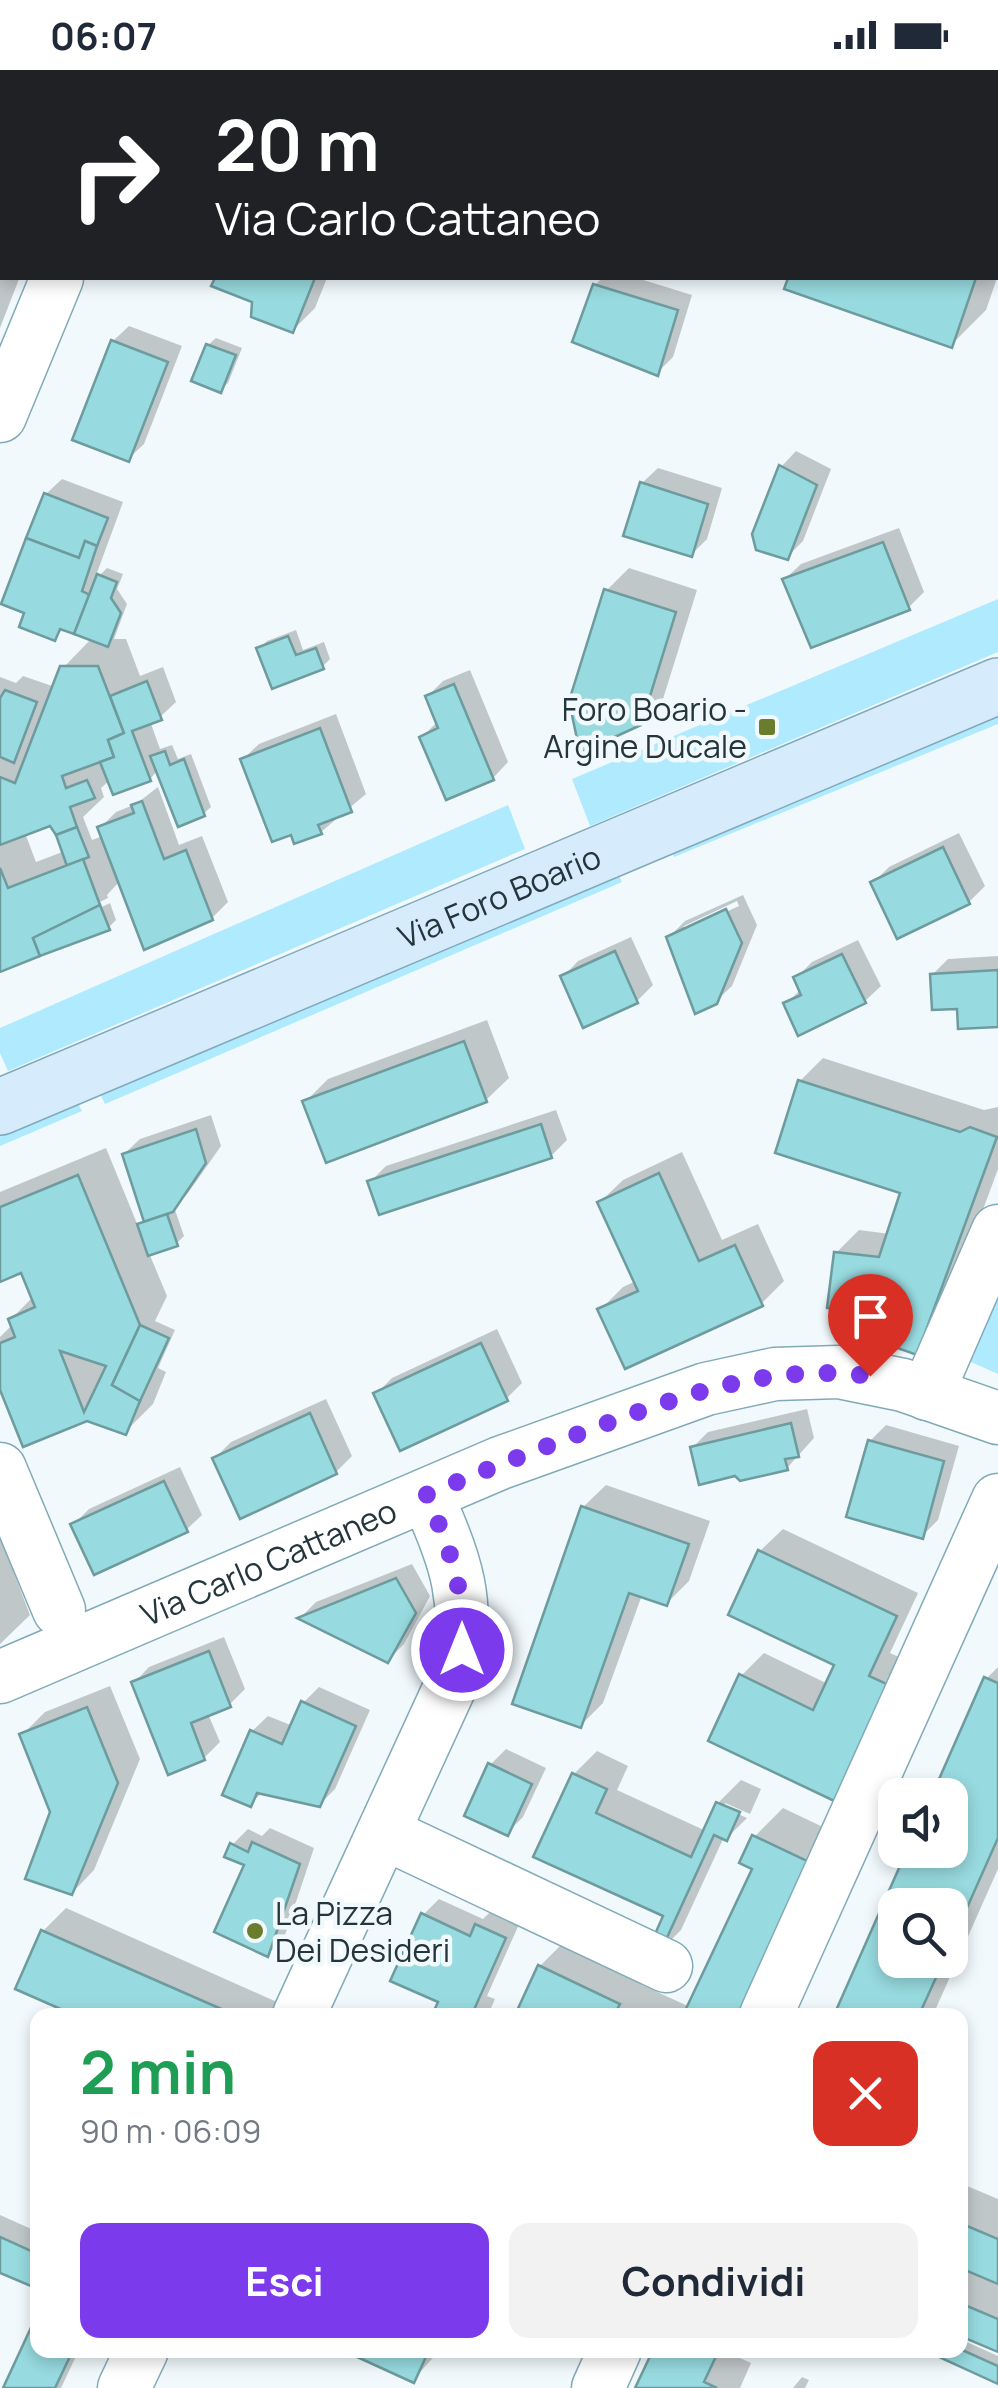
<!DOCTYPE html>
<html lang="it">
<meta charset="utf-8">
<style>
body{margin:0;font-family:Manrope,sans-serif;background:#f2f2f3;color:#1f2937;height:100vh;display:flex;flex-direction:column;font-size:38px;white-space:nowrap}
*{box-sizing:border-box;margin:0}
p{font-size:32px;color:#747a83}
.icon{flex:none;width:55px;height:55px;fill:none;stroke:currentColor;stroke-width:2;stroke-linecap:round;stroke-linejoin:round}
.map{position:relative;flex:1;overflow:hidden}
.details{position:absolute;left:30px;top:1938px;width:938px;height:350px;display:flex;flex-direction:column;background:#fff;border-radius:20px;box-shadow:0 5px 15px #0003}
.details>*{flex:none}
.banner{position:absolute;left:0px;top:0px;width:1000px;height:210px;box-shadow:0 5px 15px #0003;background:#202124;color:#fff;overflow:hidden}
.buttons{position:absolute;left:878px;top:1708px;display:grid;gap:20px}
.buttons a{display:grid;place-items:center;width:90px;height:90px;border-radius:20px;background:#fff;box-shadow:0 5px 15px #0003;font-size:50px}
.pin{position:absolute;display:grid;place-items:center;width:85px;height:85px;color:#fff;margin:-102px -42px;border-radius:50% 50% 50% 0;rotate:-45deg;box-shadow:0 0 10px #0007}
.pin .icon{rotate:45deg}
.me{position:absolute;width:110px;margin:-55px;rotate:0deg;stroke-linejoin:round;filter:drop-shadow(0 0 8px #0008)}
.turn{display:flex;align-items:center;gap:35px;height:210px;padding:0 50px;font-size:45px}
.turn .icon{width:130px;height:130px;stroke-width:2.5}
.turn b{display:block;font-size:70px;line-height:85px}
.round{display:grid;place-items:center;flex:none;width:105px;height:105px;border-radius:20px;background:#f2f2f3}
.overview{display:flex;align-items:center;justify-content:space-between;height:170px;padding:0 50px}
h1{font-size:60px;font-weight:700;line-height:75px;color:#1e9e55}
.primary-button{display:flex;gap:20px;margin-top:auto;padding:20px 50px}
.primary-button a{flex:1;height:115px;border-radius:20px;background:#7c3aed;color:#fff;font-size:40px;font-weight:700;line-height:115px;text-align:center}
.primary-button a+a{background:#f2f2f3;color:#1f2937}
.status{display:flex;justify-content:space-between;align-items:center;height:70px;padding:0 50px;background:#fff;direction:ltr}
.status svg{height:28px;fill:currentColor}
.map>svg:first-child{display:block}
</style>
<div class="status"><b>06:07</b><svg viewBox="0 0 49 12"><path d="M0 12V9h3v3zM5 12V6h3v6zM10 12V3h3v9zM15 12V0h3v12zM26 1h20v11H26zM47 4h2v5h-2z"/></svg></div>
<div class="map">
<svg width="998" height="2318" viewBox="0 0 998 2318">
<rect width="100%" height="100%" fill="#f1f9fc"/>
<g fill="#b0eafe">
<path d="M998 529V582L590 756 572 709Z"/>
<path d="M998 630V654L674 787 665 771Z"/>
<path d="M508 735 525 779 8 1001 0 983V958Z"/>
<path d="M611 789 622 812 105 1034 93 1010Z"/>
<path d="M71 1020 82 1041 0 1076V1050Z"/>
<path d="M998 1207V1304L962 1288Z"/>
</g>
<g fill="#0003" fill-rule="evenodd">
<path d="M14 0H108L107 2Z"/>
<path d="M220 0H496L219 2Z"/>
<path d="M932 0H998V23V2Z"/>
<path d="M0 44 2 45V175L0 174Z"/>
<path d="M0 202 2 208 19 209 0 258Z"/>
<path d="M217 208H327L315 238 293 260 254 230 215 214Z"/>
<path d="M602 208H637L692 225 673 287 657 303 595 215Z"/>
<path d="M791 208H997L986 240 951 275 787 218Z"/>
<path d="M129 256 182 276 144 374 128 389 113 271Z"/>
<path d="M216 268 242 278 228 313 220 320 208 275Z"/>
<path d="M796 381 831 399 803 471 787 487 781 397Z"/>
<path d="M658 398 722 418 707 469 691 485 642 413Z"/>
<path d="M62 409 123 432 94 511 107 498 123 504 117 519 127 534 114 569H126L140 606 163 597 176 632 160 647 150 651 160 679 172 675 178 689 191 684 211 737 203 744 158 700 150 709 110 710 101 718 104 727 83 747 92 770 103 766 100 758 116 742 136 734 158 717 179 775 202 766 228 832 212 848 120 811 107 825 108 828 65 849V855L110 833 116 850 108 858 0 899V607L16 613 23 606 55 617 63 598 92 568 64 558 54 568 46 424ZM51 753 65 781 36 792 25 763Z"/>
<path d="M899 458 924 522 908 538 785 509 801 494Z"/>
<path d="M629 498 697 520 663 629 639 653 607 520Z"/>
<path d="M296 560 303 580 324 572 330 589 323 596 259 579 267 571Z"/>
<path d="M470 600 508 692 493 708 422 667 438 651 427 627 443 611Z"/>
<path d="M336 644 366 724 321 762 243 689 259 674Z"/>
<path d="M959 763 985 816 969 832 873 813 889 797Z"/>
<path d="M743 825 757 855 732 916 715 932 669 867 685 851ZM737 831 739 836 684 861V856Z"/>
<path d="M631 867 653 915 637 931 585 955 563 907 578 891Z"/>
<path d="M858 870 881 916 865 931 786 934 801 919 796 908 812 892Z"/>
<path d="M998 886V954L959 937 932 905 948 889Z"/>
<path d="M487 950 509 1008 486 1030 305 1032 328 1009Z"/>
<path d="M823 988 984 1040 998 1037V1099L939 1259 916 1282 906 1230 890 1225 873 1242 836 1183 859 1160 890 1164 903 1121 800 1011Z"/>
<path d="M556 1040 567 1070 551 1086 370 1112 386 1096Z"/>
<path d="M211 1045 221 1076 188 1123 174 1137 184 1166 176 1174 149 1183 167 1226 155 1251 175 1260 158 1298 166 1302 153 1334 125 1362 0 1313V1267L13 1254 11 1249 33 1227 22 1200 0 1209V1122L106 1078 138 1156 146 1149 124 1084 140 1069Z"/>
<path d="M682 1082 722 1170 758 1154 784 1211 761 1234 600 1240 623 1217 636 1211 600 1132 623 1110Z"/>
<path d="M497 1259 522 1313 506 1329 376 1324 392 1308Z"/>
<path d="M326 1329 352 1386 336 1402 215 1388 231 1372Z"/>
<path d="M807 1339 814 1368 787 1398 692 1378 708 1362Z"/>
<path d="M886 1355 959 1376 938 1450 922 1466 870 1371Z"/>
<path d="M180 1397 202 1445 186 1460 73 1455 89 1439Z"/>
<path d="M606 1415 710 1451 689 1511 667 1533 642 1525 603 1633 581 1655 583 1437Z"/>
<path d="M0 1422 17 1464 4 1477 30 1545 0 1574Z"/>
<path d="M783 1459 918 1523 890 1583 923 1598 846 1734 741 1606 764 1583 828 1614 838 1594 760 1481Z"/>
<path d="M412 1494 430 1526 404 1574 388 1590 301 1547 316 1532Z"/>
<path d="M224 1567 245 1619 229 1635 208 1644 220 1672 204 1688 134 1613 149 1597Z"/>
<path d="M998 1597V1799L933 1945H836L910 1780H950V1725H934L986 1609ZM895 1835H950V1890H895Z"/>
<path d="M110 1616 140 1689 94 1800 72 1823 53 1742 22 1665 45 1642Z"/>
<path d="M319 1617 370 1640 335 1719 319 1735 263 1722 250 1734 252 1661 268 1646 293 1656 303 1633Z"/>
<path d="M506 1679 546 1698 523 1747 507 1763 490 1695Z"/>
<path d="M597 1681 628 1696 617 1720 706 1761 718 1733 741 1710 761 1719 750 1744 725 1733V1738L747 1748 727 1768 724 1767 681 1860 659 1882 666 1845 537 1786 574 1704Z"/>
<path d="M783 1738 846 1768 762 1945H517L540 1896 568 1868 646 1905 642 1915 690 1937 756 1798 755 1766Z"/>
<path d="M270 1758 314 1778 284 1868 268 1884 247 1794 232 1775 248 1759 262 1766Z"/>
<path d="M439 1829 483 1849 493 1839 520 1852 487 1926 495 1929 488 1945H434L441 1931 423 1845Z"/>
<path d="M66 1838 277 1932 271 1945H80L43 1861Z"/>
<path d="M960 2113 998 2129V2280L960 2264Z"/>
<path d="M0 2145 38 2162V2217L0 2200Z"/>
<path d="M38 2251V2280H79L61 2318H6Z"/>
<path d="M960 2269 998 2286V2311L960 2280Z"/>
<path d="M348 2280H440L413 2310Z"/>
<path d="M655 2280H732L731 2284 751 2293 740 2318H638Z"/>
<path d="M802 2307 809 2310 805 2318H793Z"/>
</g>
<g fill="#97dadf" stroke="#6d9b9e" stroke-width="2.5" fill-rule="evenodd">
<path d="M217 0H355L216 2Z"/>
<path d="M389 0H483L388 2Z"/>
<path d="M924 0H998V26V2Z"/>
<path d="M0 54 2 55V110L0 109Z"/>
<path d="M0 109 2 110V177L0 176Z"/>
<path d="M215 208H315L293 263 251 247 252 232 211 216Z"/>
<path d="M788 208H976L952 278 784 219Z"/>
<path d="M593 214 678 240 658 306 572 272Z"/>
<path d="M111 270 168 292 129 392 72 370Z"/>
<path d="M206 274 236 285 221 323 191 311Z"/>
<path d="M779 395 817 415 788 490 756 480 752 464Z"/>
<path d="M640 412 708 434 692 487 623 466Z"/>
<path d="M44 423 108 448 97 476 85 471 79 488 26 468Z"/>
<path d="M26 468 79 488 85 471 97 476 82 521 90 525 74 564 60 559 55 571 19 557 24 543 1 534Z"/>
<path d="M883 472 910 540 811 578 782 509Z"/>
<path d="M97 504 117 512 111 528 121 543 108 577 74 564Z"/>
<path d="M604 519 676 542 641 655 580 683 569 631Z"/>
<path d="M288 566 296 585 316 578 324 599 272 619 256 578Z"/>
<path d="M60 596H98L124 663 108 670 114 687 62 706 66 718 87 710 95 728 70 737 77 757 56 765 50 756 0 775V707L15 713Z"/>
<path d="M147 611 162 650 132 661 151 711 113 725 100 692 114 687 108 670 124 663 110 626Z"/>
<path d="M454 614 494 710 446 730 419 667 438 658 425 626Z"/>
<path d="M5 620 37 632 14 693 0 687V628Z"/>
<path d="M320 658 352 742 318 755 322 764 294 774 291 765 272 772 240 689Z"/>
<path d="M165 681 170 695 184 689 205 746 178 757 150 686Z"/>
<path d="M142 731 164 789 186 780 213 850 144 880 97 757 134 743 131 735Z"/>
<path d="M77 757 89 787 67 796 56 765Z"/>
<path d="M943 777 970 834 897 869 870 812Z"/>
<path d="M83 789 100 835 33 868 40 886 0 902V798L8 818Z"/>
<path d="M100 835 110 860 40 886 33 868Z"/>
<path d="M726 839 742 873 717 934 695 944 666 867Z"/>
<path d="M615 881 638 933 583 958 560 906Z"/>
<path d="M842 884 866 933 798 966 783 933 801 925 793 907Z"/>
<path d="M998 900V957L958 959 957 939 932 940 930 904Z"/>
<path d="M464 971 487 1032 326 1093 302 1031Z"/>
<path d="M798 1010 960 1062 970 1057 997 1067 917 1285 889 1275 903 1232 880 1224 874 1244 827 1238 834 1182 879 1187 900 1123 775 1083Z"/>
<path d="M541 1054 552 1088 379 1145 367 1111Z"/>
<path d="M196 1059 206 1093 173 1142 144 1152 122 1084Z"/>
<path d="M659 1103 699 1191 735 1175 763 1236 625 1299 597 1239 638 1221 597 1132Z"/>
<path d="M78 1105 140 1255 112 1315 140 1331 126 1365 87 1351 23 1377 0 1320V1273L15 1267 8 1249 35 1237 21 1203 0 1212V1137ZM60 1281 106 1296 84 1342Z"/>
<path d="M167 1144 178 1176 148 1186 137 1154Z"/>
<path d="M140 1255 169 1268 140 1331 112 1315Z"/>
<path d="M481 1273 508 1331 400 1381 373 1323Z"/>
<path d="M310 1343 337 1404 240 1449 212 1388Z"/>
<path d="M791 1353 799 1387 785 1389 788 1400 740 1411 735 1406 699 1415 690 1377Z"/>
<path d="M868 1370 944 1391 923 1469 846 1447Z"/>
<path d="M164 1411 188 1462 94 1505 70 1454Z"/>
<path d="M581 1436 689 1474 667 1536 629 1523 581 1658 512 1634Z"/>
<path d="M758 1480 897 1546 869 1606 902 1621 847 1737 708 1671 739 1604 813 1640 834 1595 728 1545Z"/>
<path d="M396 1508 416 1543 388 1593 297 1548Z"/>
<path d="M209 1581 231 1637 191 1653 205 1690 168 1705 131 1612Z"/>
<path d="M984 1607 998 1613V1768L950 1876V1835H895V1890H944L919 1945H834L907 1780H950V1725H932Z"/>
<path d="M301 1631 356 1656 320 1737 257 1723 251 1737 222 1725 250 1660 282 1674Z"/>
<path d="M87 1637 118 1713 72 1825 25 1809 50 1742 19 1664Z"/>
<path d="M488 1693 532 1714 508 1766 464 1746Z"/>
<path d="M572 1703 607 1719 596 1743 691 1787 716 1732 740 1742 727 1771 714 1765 659 1885 648 1880 663 1846 533 1787Z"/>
<path d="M752 1765 820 1797 750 1945H683L752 1799 739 1793Z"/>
<path d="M252 1772 300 1794 268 1887 214 1862 244 1795 224 1787 230 1773 248 1782Z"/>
<path d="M421 1843 470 1866 475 1854 506 1868 473 1942 480 1945H432L438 1932 390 1911Z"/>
<path d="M41 1860 235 1945H74L15 1919Z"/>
<path d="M538 1895 620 1934 615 1943 619 1945H515Z"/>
<path d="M960 2153 998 2169V2214L960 2198Z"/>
<path d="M0 2167 38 2184V2219L0 2203Z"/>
<path d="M960 2233 998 2249V2282L960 2266Z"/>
<path d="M35 2249 38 2280H73L55 2318H3Z"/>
<path d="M960 2279 998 2296V2314L941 2288 945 2280Z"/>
<path d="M342 2280H429L414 2313Z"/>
<path d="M653 2280H719L704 2312 717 2318H635Z"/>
</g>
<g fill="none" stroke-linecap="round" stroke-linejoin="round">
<g stroke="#81aab9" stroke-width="55">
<g id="street">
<path d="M758 0 766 2"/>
<path d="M141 2 142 0"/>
<path d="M521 2 522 0"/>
<path d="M0 346 57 208"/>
<path d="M927 1324 998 1161"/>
<path d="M0 1399 59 1540"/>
<path id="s1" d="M0 1607 500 1393 706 1319 775 1304 839 1302 903 1315 998 1348"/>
<path d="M384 1763 666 1896"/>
<path d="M299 1945 455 1606C472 1536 456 1488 426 1425"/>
<path d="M766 1945 998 1430"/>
<path d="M124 2318 142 2280"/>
<path d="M598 2318 615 2280"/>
</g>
</g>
<g stroke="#81aab9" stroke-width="58">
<g id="secondary">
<path id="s2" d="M0 1037 998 616"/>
</g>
</g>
<use href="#street" stroke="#fff" stroke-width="52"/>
<use href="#secondary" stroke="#d6ecfd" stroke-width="55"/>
</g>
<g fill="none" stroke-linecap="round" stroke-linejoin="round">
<path stroke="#7c3aed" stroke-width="18" stroke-dasharray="0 32.4" d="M462 1580C466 1522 450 1477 426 1425 480 1402 534 1381 589 1360 682 1325 770 1293 870 1306"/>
</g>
<g fill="#6a7d2d" stroke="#f1f9fc" stroke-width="4">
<rect x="757" y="647" width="20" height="20" rx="5"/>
<circle cx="255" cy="1861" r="10"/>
</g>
<g text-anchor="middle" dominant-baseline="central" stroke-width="9" stroke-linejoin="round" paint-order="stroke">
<g font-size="32" fill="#24353b" stroke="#f1f9fc" text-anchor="end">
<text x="747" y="639">Foro Boario -<tspan x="747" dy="37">Argine Ducale</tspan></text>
<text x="275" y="1843" text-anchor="start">La Pizza<tspan x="275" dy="37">Dei Desideri</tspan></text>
</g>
<g font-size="32" fill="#24353b" stroke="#f1f9fc">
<text stroke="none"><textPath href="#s2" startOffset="542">Via Foro Boario</textPath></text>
<text stroke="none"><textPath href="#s1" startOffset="292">Via Carlo Cattaneo</textPath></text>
</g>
</g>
</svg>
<div class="buttons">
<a><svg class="icon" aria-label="sound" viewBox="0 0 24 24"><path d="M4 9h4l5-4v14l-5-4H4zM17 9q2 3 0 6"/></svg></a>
<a><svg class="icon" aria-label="search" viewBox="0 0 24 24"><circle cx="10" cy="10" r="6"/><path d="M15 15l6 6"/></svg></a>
</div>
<div class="pin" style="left:870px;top:1306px;background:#d93025"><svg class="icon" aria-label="arrive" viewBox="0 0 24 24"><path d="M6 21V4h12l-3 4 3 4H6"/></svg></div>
<svg class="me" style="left:462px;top:1580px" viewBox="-20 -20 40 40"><circle r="17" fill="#7c3aed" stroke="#fff" stroke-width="3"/><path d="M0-11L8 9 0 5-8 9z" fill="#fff"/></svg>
<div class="banner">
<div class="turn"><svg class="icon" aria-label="right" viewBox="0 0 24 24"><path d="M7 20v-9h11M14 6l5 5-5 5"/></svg><div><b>20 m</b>Via Carlo Cattaneo</div></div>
</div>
<section class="details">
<div class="overview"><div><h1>2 min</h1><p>90 m · 06:09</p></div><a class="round" style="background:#d93025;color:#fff"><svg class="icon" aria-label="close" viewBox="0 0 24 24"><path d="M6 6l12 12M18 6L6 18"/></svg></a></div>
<div class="primary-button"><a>Esci</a><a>Condividi</a></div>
</section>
</div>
